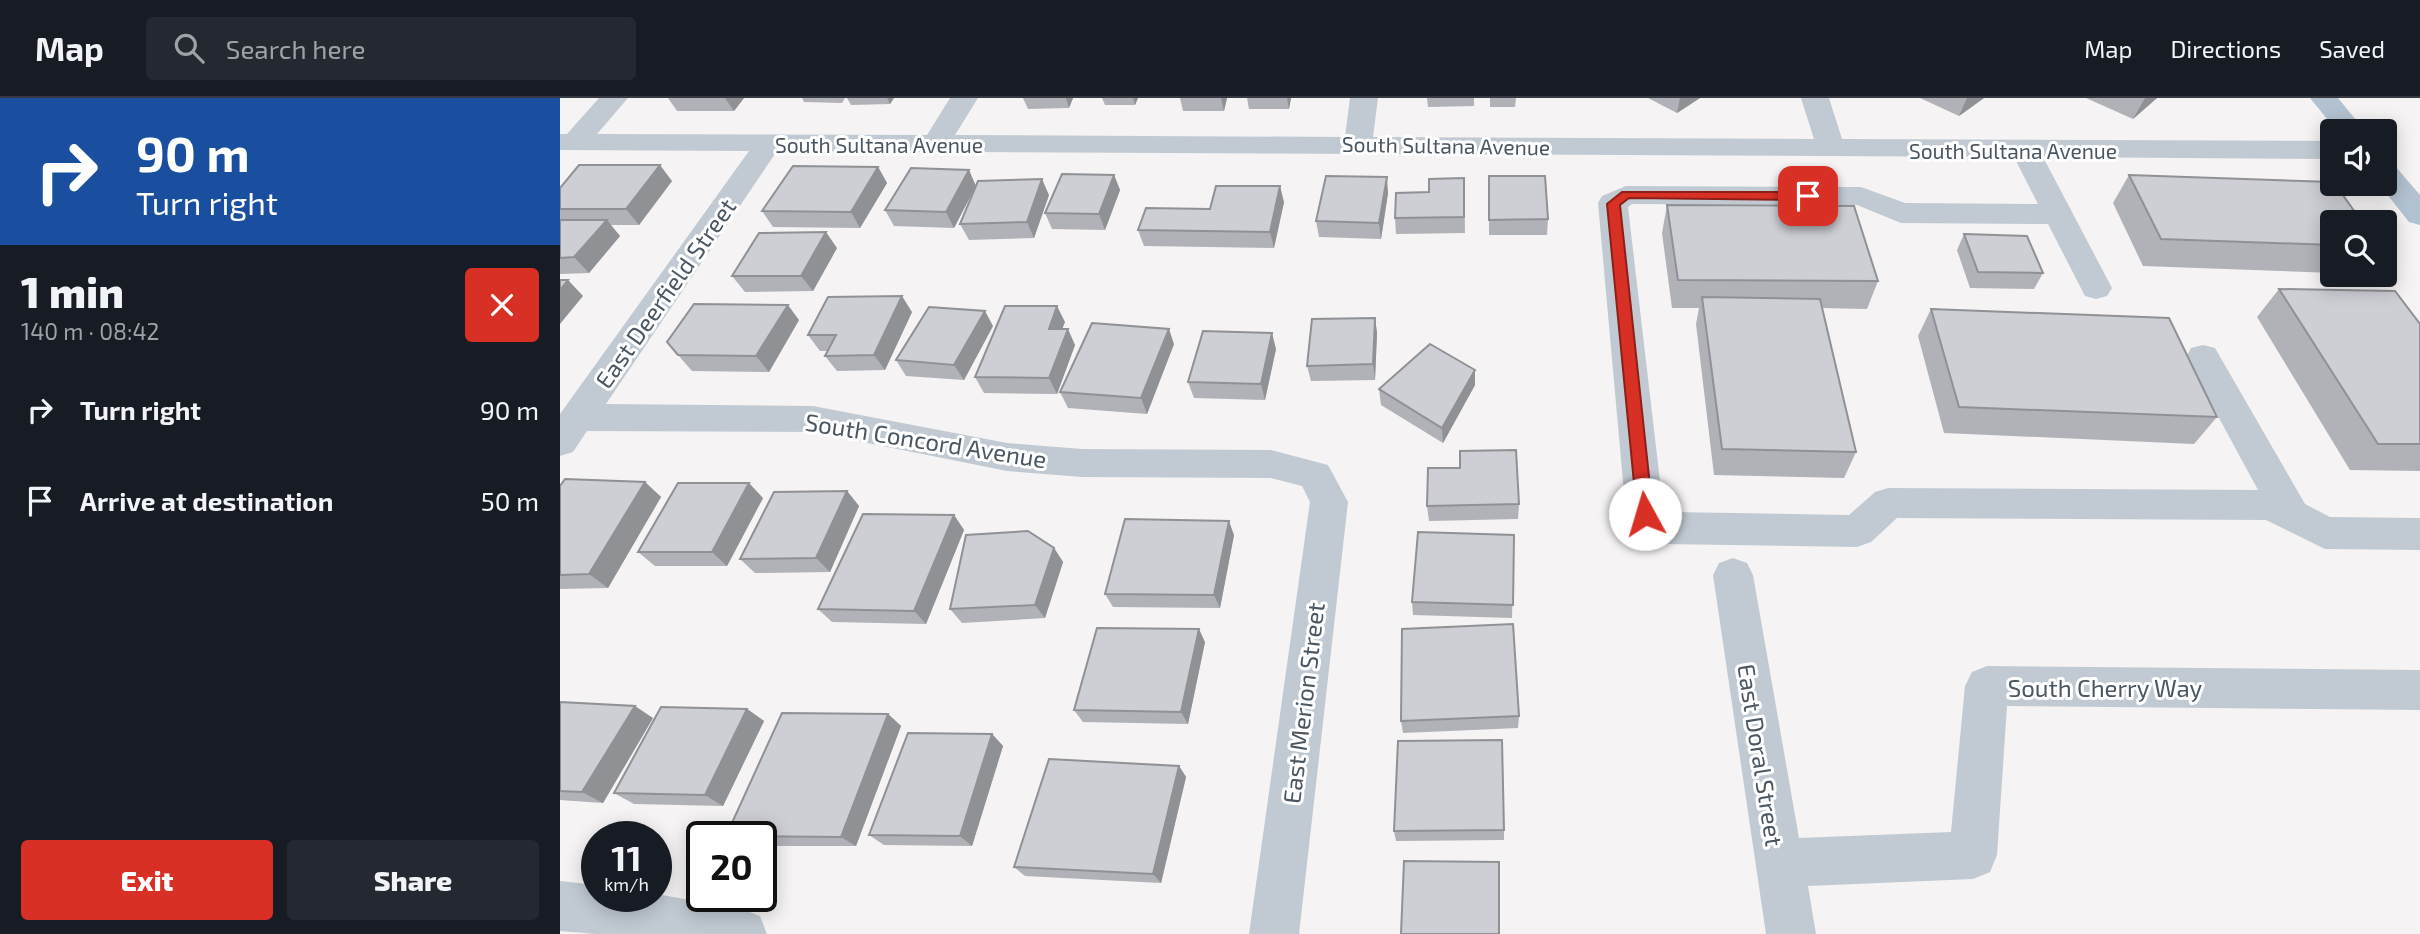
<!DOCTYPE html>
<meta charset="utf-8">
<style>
body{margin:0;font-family:"Exo 2",sans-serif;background:#242831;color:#f1f3f6;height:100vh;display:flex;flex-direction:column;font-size:26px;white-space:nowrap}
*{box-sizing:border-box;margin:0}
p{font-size:23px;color:#9ea1a6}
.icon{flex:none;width:38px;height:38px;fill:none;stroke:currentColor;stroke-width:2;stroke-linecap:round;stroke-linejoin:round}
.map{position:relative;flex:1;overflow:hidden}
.details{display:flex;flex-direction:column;background:#171b24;width:560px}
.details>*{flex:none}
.banner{background:#1a4fa0;color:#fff;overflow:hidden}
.controls{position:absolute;left:1760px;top:21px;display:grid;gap:14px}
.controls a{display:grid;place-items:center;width:77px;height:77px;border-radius:7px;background:#171b24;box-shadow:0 4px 18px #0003;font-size:35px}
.speed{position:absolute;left:21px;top:723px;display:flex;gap:14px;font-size:35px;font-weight:700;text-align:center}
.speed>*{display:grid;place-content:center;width:91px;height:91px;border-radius:50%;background:#171b24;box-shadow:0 4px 18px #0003;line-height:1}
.speed small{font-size:18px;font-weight:400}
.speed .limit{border:4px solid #111;border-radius:10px;background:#fff;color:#111}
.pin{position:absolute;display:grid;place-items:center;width:60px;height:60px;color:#fff;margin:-30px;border-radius:14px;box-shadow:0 4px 10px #0006}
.me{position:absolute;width:77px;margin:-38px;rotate:354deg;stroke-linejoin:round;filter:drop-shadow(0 0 5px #0008)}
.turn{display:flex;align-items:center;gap:24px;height:147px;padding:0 21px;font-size:32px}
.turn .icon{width:91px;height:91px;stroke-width:2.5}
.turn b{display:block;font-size:49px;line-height:60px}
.round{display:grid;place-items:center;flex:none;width:74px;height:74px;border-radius:7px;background:#242831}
.headline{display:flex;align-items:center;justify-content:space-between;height:119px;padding:0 21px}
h1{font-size:42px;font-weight:800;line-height:52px}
.button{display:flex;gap:14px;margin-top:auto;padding:14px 21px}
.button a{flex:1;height:80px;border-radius:7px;background:#d93025;color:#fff;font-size:28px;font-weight:800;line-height:80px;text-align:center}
.button a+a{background:#242831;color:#f1f3f6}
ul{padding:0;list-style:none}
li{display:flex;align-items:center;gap:21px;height:91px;padding:0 21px}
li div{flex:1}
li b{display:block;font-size:26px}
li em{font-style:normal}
header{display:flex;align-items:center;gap:42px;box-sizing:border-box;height:98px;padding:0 35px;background:#171b24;border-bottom:2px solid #363941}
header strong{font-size:33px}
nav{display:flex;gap:38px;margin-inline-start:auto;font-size:24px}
.search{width:490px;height:63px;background:#242831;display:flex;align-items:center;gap:18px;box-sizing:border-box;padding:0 24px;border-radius:7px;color:#9ea1a6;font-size:26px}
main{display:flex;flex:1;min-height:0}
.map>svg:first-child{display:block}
</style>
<header>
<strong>Map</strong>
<div class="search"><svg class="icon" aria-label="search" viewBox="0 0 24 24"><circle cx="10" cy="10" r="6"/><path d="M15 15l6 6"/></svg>Search here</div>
<nav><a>Map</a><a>Directions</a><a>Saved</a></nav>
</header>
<main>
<section class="details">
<div class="banner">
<div class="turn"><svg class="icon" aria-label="right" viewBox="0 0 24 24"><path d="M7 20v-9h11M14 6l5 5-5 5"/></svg><div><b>90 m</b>Turn right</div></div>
</div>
<div class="headline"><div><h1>1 min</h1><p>140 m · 08:42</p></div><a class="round" style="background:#d93025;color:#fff"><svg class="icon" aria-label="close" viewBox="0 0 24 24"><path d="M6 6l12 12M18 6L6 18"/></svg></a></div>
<ul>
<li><svg class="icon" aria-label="right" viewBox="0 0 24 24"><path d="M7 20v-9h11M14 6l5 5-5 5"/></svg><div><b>Turn right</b></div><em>90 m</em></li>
<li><svg class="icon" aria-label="arrive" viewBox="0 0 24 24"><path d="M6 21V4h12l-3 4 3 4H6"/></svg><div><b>Arrive at destination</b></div><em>50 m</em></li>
</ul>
<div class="button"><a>Exit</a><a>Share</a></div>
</section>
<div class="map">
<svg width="1860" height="836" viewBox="0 0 1860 836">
<rect width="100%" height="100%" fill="#f5f3f3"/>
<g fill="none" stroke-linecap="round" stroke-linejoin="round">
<g fill="#c1cad2" fill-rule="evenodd">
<path d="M39 0H68L37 36 367 37 390 0H418L395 37 785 39 790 0H818L813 39 1254 41 1241 0H1269L1282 41 1773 43V61L1483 59 1552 190 1547 198 1536 201 1525 198 1488 126 1341 125 1297 107 1072 106 1068 109 1103 409 1110 414 1289 417 1315 394 1328 390 1698 392 1626 259 1631 250 1643 247 1655 250 1745 406 1770 419 1860 420V452L1765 451 1706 422 1337 420 1311 444 1297 449 1103 446C1086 440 1074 433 1066 417L1038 105 1042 98 1066 88 1301 89 1345 105 1478 106 1454 59 217 53 46 306 253 308 447 345 522 351 711 352 768 367 788 404 739 836H689L750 404 742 388 711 380 522 379 447 373 253 334 27 333 13 354 0 358V316L189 53 0 52V36H7Z"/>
<path d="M1173 460 1187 465 1193 477 1239 740 1391 734 1405 588 1412 574 1427 568 1860 572V612L1447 608 1437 757 1430 774 1413 781 1248 788 1256 836H1206L1153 477 1159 465Z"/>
<path d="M0 783 37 787V798L96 796 182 811 200 818 207 836H36L0 833Z"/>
</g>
<g fill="#b3c2d1" fill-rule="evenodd">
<path d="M1750 0H1778L1805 33H1777Z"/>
<path d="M1825 65 1835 68 1860 97V127L1849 124 1819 86H1825Z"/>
</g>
</g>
<g fill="#b0b2b7">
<path d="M108 0H184L174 13H117Z"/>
<path d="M242 0H285L282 5 244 4Z"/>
<path d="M287 0H334L330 6 291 7Z"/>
<path d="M463 0H513L509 10 468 11Z"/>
<path d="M542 0H578L575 7H545Z"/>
<path d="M620 0H667L664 13H623Z"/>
<path d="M687 0H731L729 11H689Z"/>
<path d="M867 0H914V8L868 9Z"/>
<path d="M930 0H956L955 9H930Z"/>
<path d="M1088 0H1140L1117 15Z"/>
<path d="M1360 0H1424L1399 18Z"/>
<path d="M1526 0H1597L1573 21Z"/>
<path d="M318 69 327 85 300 130 213 129 202 113Z"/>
<path d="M554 77 560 92 545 132 492 131 485 115Z"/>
<path d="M1569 77 1773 124V175L1583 168 1553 105Z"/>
<path d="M929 78 988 121 987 137H929Z"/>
<path d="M904 80 905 135 836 136 835 120 869 94Z"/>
<path d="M112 83 79 127H50L60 138 29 175 0 176V90Z"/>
<path d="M416 87 489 97 474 140 409 142 400 126 415 89 394 130 334 128 325 112Z"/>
<path d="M828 95 821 141 759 139 756 123Z"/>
<path d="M724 104 714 150 584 148 578 132 650 111Z"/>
<path d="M1107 107 1318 183 1307 211 1262 210 1296 354 1284 380 1154 377 1136 226 1139 210H1112L1102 135Z"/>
<path d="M1404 136 1483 175 1474 191 1410 190 1397 152Z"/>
<path d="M277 150 253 193 185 194 172 178Z"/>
<path d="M1719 191 1860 226V373L1790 372 1697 219Z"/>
<path d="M1371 211 1657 319 1634 346 1384 335 1358 238Z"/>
<path d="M352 214 325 272 277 273 265 258 268 253H260L248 237Z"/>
<path d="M815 220 817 235 815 282 751 283 747 268Z"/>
<path d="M239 222 209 274 132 273 118 257Z"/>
<path d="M505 224 502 231 515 247 497 296 424 295 415 279Z"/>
<path d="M433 228 404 282 346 278 336 262Z"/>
<path d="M614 246 587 316 508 310 500 294Z"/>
<path d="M716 251 705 302 634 300 628 284Z"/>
<path d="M915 272V287L883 345 821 307 819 291Z"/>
<path d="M85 384 101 399 48 490 0 491V388Z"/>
<path d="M287 393 299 408 270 474 195 475 180 461Z"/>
<path d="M203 400 167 468H95L78 454Z"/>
<path d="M959 406 958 421 869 423 867 408Z"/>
<path d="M394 417 404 432 366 526 272 524 258 511Z"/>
<path d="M674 437 660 510 553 509 545 496Z"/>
<path d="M954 437 952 520 853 517 852 504Z"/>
<path d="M494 450 503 464 485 520 402 525 390 511Z"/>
<path d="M645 544 628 626 523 624 514 612Z"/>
<path d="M0 604 93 620 43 705 0 702Z"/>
<path d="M187 611 204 623 163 708 74 706 54 695Z"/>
<path d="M328 616 341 628 296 748H201V738H166Z"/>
<path d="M959 618 958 630 843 635 841 623Z"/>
<path d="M432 636 443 648 412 748 324 747 309 737Z"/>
<path d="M619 668 626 679 601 785 465 778 454 769Z"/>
<path d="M944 732V742L836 743 834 733Z"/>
</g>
<g fill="#909195">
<path d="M165 0H184L174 13Z"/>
<path d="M327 0H334L330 6Z"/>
<path d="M506 0H513L509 10Z"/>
<path d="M573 0H578L575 7Z"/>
<path d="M661 0H667L664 13Z"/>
<path d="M727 0H731L729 11Z"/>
<path d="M1120 0H1140L1117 15Z"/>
<path d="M1407 0H1424L1399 18Z"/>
<path d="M1585 0H1597L1573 21Z"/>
<path d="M100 67 112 83 79 127 66 111Z"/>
<path d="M318 69 327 85 300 130 291 114Z"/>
<path d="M409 72 416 88 394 130 386 114Z"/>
<path d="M554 77 560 92 545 132 539 116Z"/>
<path d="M827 79 828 95 821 141 819 125Z"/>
<path d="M482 81 489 97 474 140 467 124Z"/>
<path d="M720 88 724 104 714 150 710 134Z"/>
<path d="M47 122 60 138 29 175 14 159Z"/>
<path d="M266 134 277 150 253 193 241 178Z"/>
<path d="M8 182 23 198 0 226V192Z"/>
<path d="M342 198 352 214 325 272 314 257Z"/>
<path d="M228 207 239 222 209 274 196 258Z"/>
<path d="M497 208 505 224 496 246 489 231Z"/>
<path d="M425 213 433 228 404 282 394 267Z"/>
<path d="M815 220 817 235 815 282 813 266Z"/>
<path d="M508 231 515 247 497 296 489 280Z"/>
<path d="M609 231 614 246 587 316 581 300Z"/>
<path d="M712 235 716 251 705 302 701 286Z"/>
<path d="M915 272V287L883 345 882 330Z"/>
<path d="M85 384 101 399 48 490 29 476Z"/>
<path d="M189 385 203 400 167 468 152 454Z"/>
<path d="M287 393 299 408 270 474 256 460Z"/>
<path d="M394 417 404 432 366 526 354 513Z"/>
<path d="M669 423 674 437 660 510 654 497Z"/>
<path d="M494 450 503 464 485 520 475 507Z"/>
<path d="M639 531 645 544 628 626 621 614Z"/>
<path d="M75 608 93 620 43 705 22 694Z"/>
<path d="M187 611 204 623 163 708 145 697Z"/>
<path d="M328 616 341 628 296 748 281 739Z"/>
<path d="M432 636 443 648 412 748 400 738Z"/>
<path d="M619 668 626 679 601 785 593 776Z"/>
</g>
<g fill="#cdcfd5" stroke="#909195" stroke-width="2">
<path d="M19 67H100L66 111H0V90Z"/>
<path d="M233 68 318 69 291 114 202 113Z"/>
<path d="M351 70 409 72 386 114 325 112Z"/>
<path d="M502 76 554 77 539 116 485 115Z"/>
<path d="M1569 77 1773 84V86H1775L1802 124H1773V147L1601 141Z"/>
<path d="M766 78 827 79 819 125 756 123Z"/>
<path d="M929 78H985L988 121 929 122Z"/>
<path d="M904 80V119L835 120 836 95 869 94V81Z"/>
<path d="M482 81 467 124 400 126 418 83Z"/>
<path d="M656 88H720L710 134 578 132 586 110 650 111Z"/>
<path d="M1107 107 1294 108 1318 183 1118 182Z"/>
<path d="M0 122H47L14 159 0 160Z"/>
<path d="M266 134 241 178H172L199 135Z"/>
<path d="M1404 136 1467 138 1483 175 1418 174Z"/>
<path d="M0 182H8L0 192Z"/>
<path d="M1719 191 1835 193 1860 226V346H1818Z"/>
<path d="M342 198 314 257 265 258 276 237H248L268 199Z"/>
<path d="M1142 199 1260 201 1296 354 1162 351Z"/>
<path d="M134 206 228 207 196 258 118 257 107 244Z"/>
<path d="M445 208H497L489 231H508L489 280 415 279Z"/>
<path d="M369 209 425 213 394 267 336 262Z"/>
<path d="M1371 211 1609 220 1657 319 1399 309Z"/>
<path d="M815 220 813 266 747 268 752 221Z"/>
<path d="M532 225 609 231 581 300 500 294Z"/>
<path d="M643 233 712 235 701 286 628 284Z"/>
<path d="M870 246 915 272 882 330 819 291Z"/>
<path d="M956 352 959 406 867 408 868 370H900V353Z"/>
<path d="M5 381 85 384 29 476 0 477V388Z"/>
<path d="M118 385H189L152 454H78Z"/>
<path d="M287 393 256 460 180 461 214 394Z"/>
<path d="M303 416 394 417 354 513 258 511Z"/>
<path d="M565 421 669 423 654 497 545 496Z"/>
<path d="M468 433 494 450 475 507 390 511 406 437Z"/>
<path d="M858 434 954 437 953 507 852 504Z"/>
<path d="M953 526 959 618 841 623 842 531Z"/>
<path d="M537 530 639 531 621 614 514 612Z"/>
<path d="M0 604 75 608 22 694 0 693Z"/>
<path d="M101 609 187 611 145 697 54 695Z"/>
<path d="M222 615 328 616 281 739 166 738Z"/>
<path d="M348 635 432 636 400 738 309 737Z"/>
<path d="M942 642 944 732 834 733 838 643Z"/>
<path d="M489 661 619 668 593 776 454 769Z"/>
<path d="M844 763 939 764V836H841Z"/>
</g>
<path fill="#d93025" stroke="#8d1f18" stroke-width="2" d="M1062 94H1248L1255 98 1248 102 1069 100 1060 107 1093 416 1085 423 1077 416 1047 106Z"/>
<g text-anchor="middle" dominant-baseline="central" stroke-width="6" stroke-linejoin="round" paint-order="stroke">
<g font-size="21" fill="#4a5661" stroke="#fff">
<text x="319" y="46">South Sultana Avenue</text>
<text transform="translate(886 47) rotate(1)">South Sultana Avenue</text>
<text x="1453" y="52">South Sultana Avenue</text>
</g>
<g font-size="24" fill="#4a5661" stroke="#fff">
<text transform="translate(105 195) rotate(-55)">East Deerfield Street</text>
<text transform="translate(366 342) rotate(9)">South Concord Avenue</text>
<text x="1545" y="589">South Cherry Way</text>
<text transform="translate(743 605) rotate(-83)">East Merion Street</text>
<text transform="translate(1201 657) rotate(81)">East Doral Street</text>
</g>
</g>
</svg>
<div class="controls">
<a><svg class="icon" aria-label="sound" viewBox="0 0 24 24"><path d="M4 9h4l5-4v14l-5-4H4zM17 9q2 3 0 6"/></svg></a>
<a><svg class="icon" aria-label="search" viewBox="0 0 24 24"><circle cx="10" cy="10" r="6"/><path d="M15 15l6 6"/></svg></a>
</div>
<div class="speed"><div>11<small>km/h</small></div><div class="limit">20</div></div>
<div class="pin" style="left:1248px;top:98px;background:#d93025"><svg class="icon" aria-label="arrive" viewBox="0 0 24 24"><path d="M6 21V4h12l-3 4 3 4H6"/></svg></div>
<svg class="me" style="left:1085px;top:416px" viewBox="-20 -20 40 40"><circle r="19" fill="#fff"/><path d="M0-13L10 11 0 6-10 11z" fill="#d93025"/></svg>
</div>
</main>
